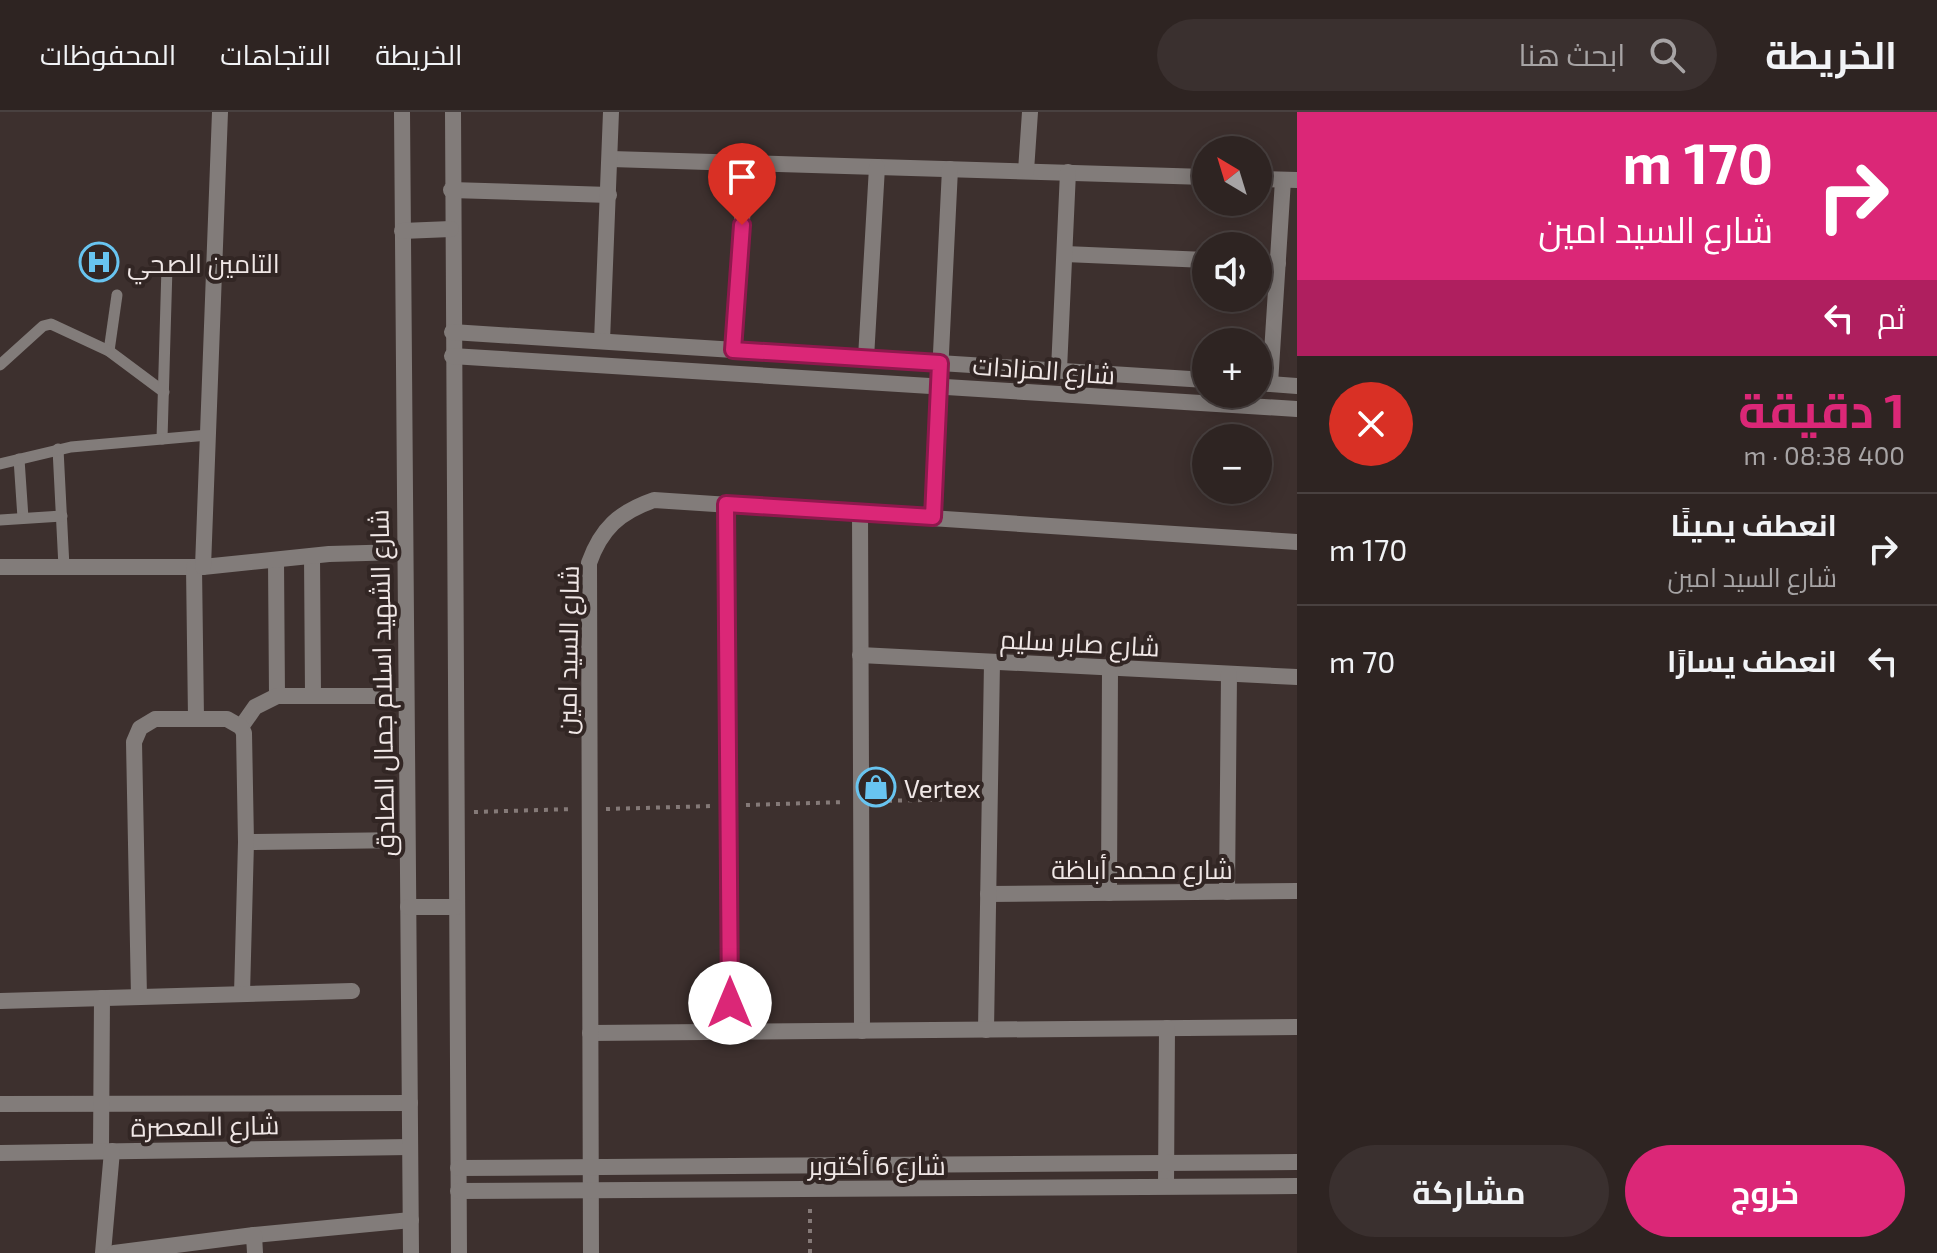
<!DOCTYPE html>
<html lang="ar">
<meta charset="utf-8">
<style>
body{margin:0;font-family:"Exo 2",Cairo,sans-serif;background:#3a302f;color:#f1f3f6;direction:rtl;height:100vh;display:flex;flex-direction:column;font-size:30px;white-space:nowrap}
*{box-sizing:border-box;margin:0}
p{font-size:26px;color:#a7a4a5}
.icon{flex:none;width:44px;height:44px;fill:none;stroke:currentColor;stroke-width:2;stroke-linecap:round;stroke-linejoin:round}
.map{position:relative;flex:1;overflow:hidden;direction:ltr}
.panel{display:flex;flex-direction:column;background:#2e2422;width:640px}
.panel>*{flex:none}
.hud{background:#db2777;color:#fff;overflow:hidden}
.needle{width:52px;rotate:322deg}
.tools{position:absolute;left:1192px;top:24px;display:grid;gap:16px}
.tools a{display:grid;place-items:center;width:80px;height:80px;border-radius:50%;background:#2e2422;box-shadow:0 4px 20px #0003,0 0 0 2px #494140;font-size:40px}
.pin{position:absolute;display:grid;place-items:center;width:68px;height:68px;color:#fff;margin:-82px -34px;border-radius:50% 50% 50% 0;rotate:-45deg;box-shadow:0 0 8px #0007}
.pin .icon{rotate:45deg}
.me{position:absolute;width:88px;margin:-44px;rotate:0deg;stroke-linejoin:round;filter:drop-shadow(0 0 6px #0008)}
.turn{display:flex;align-items:center;gap:28px;height:168px;padding:0 32px;font-size:36px}
.turn .icon{width:104px;height:104px;stroke-width:2.5}
.turn b{display:block;font-size:56px;line-height:68px}
.then{display:flex;align-items:center;height:76px;padding:0 32px;background:#0003;gap:16px;font-size:30px}
.round{display:grid;place-items:center;flex:none;width:84px;height:84px;border-radius:42px;background:#3a302f}
.head{display:flex;align-items:center;justify-content:space-between;height:136px;padding:0 32px}
h1{font-size:48px;font-weight:700;line-height:60px;color:#db2777}
.primary-button{display:flex;gap:16px;margin-top:auto;padding:16px 32px}
.primary-button a{flex:1;height:92px;border-radius:48px;background:#db2777;color:#fff;font-size:32px;font-weight:700;line-height:92px;text-align:center}
.primary-button a+a{background:#3a302f;color:#f1f3f6}
ul{padding:0;list-style:none}
li{display:flex;align-items:center;gap:24px;height:112px;padding:0 32px;border-top:2px solid #494140}
li div{flex:1}
li b{display:block;font-size:30px}
li em{font-style:normal}
header{display:flex;align-items:center;gap:48px;box-sizing:border-box;height:112px;padding:0 40px;background:#2e2422;border-bottom:2px solid #494140}
header strong{font-size:38px}
nav{display:flex;gap:44px;margin-inline-start:auto;font-size:28px}
.search{width:560px;height:72px;background:#3a302f;display:flex;align-items:center;gap:20px;box-sizing:border-box;padding:0 28px;border-radius:44px;color:#a7a4a5;font-size:30px}
main{display:flex;flex:1;min-height:0}
.map>svg:first-child{display:block}
</style>
<header>
<strong>الخريطة</strong>
<div class="search"><svg class="icon" aria-label="search" viewBox="0 0 24 24"><circle cx="10" cy="10" r="6"/><path d="M15 15l6 6"/></svg>ابحث هنا</div>
<nav><a>الخريطة</a><a>الاتجاهات</a><a>المحفوظات</a></nav>
</header>
<main>
<section class="panel">
<div class="hud">
<div class="turn"><svg class="icon" aria-label="right" viewBox="0 0 24 24"><path d="M7 20v-9h11M14 6l5 5-5 5"/></svg><div><b>170 m</b>شارع السيد امين</div></div>
<div class="then">ثم<svg class="icon" aria-label="left" viewBox="0 0 24 24"><path d="M17 20v-9H6M10 6l-5 5 5 5"/></svg></div>
</div>
<div class="head"><div><h1>1 دقيقة</h1><p>400 m · 08:38</p></div><a class="round" style="background:#d93025;color:#fff"><svg class="icon" aria-label="close" viewBox="0 0 24 24"><path d="M6 6l12 12M18 6L6 18"/></svg></a></div>
<ul>
<li><svg class="icon" aria-label="right" viewBox="0 0 24 24"><path d="M7 20v-9h11M14 6l5 5-5 5"/></svg><div><b>انعطف يمينًا</b><p>شارع السيد امين</p></div><em>170 m</em></li>
<li><svg class="icon" aria-label="left" viewBox="0 0 24 24"><path d="M17 20v-9H6M10 6l-5 5 5 5"/></svg><div><b>انعطف يسارًا</b></div><em>70 m</em></li>
</ul>
<div class="primary-button"><a>خروج</a><a>مشاركة</a></div>
</section>
<div class="map">
<svg width="1297" height="1141" viewBox="0 0 1297 1141">
<rect width="100%" height="100%" fill="#3d302e"/>
<g fill="none" stroke-linecap="round" stroke-linejoin="round">
<g stroke="#857a78" stroke-width="4" stroke-dasharray="4 6" stroke-linecap="butt">
<path d="M878 689 973 687"/>
<path d="M746 693 845 690"/>
<path d="M606 697 713 694"/>
<path d="M474 700 573 697"/>
<path d="M810 1141V1091"/>
</g>
<g stroke="#827c7a" stroke-width="11">
<path d="M109 239 117 183"/>
<path d="M0 253 43 214 51 212 109 239 164 280"/>
<path d="M162 327 167 155"/>
<path d="M58 337 64 455"/>
<path d="M19 347 23 406"/>
<path d="M0 352 71 335 208 323"/>
<path d="M0 408 62 404"/>
</g>
<g stroke="#827c7a" stroke-width="16">
<path d="M611 47 1206 65"/>
<path d="M1026 59 1030 0"/>
<path d="M1258 67 1297 68"/>
<path d="M451 78 609 83"/>
<path d="M1065 142 1206 148"/>
<path d="M1258 150 1278 151"/>
<path d="M602 229 611 0"/>
<path d="M733 238 746 51"/>
<path d="M866 246 877 55"/>
<path d="M1059 258 1068 60"/>
<path d="M1270 272 1283 68"/>
<path d="M726 392 730 920"/>
<path d="M860 401 862 919"/>
<path d="M933 405 950 57"/>
<path d="M312 444 313 583"/>
<path d="M276 449 277 584"/>
<path d="M0 455H203L329 442 403 440"/>
<path d="M194 455 196 607"/>
<path d="M203 455 220 0"/>
<path d="M860 543 1297 565"/>
<path d="M241 615 255 595 277 584H406"/>
<path d="M246 730 407 728"/>
<path d="M1227 780 1229 562"/>
<path d="M1109 781 1110 556"/>
<path d="M988 782 1297 779"/>
<path d="M139 885 134 630 140 616 155 607H227L241 615 244 621 246 730 242 882"/>
<path d="M0 889 352 879"/>
<path d="M986 918 992 550"/>
<path d="M590 921 1297 915"/>
<path d="M0 992 410 991"/>
<path d="M101 1039 102 886"/>
<path d="M0 1041 410 1035"/>
<path d="M1166 1074 1167 916"/>
<path d="M254 1123 411 1108"/>
<path d="M103 1141 112 1039"/>
<path d="M114 1141 254 1123 255 1141"/>
<path d="M591 1141 589 451C601 417 619 400 654 388L1297 430"/>
</g>
<g stroke="#827c7a" stroke-width="16">
<path d="M402 0 411 1141"/>
<path d="M453 0 459 1141"/>
<path d="M402 119 451 117"/>
<path d="M452 220 1206 268"/>
<path d="M452 244 1297 297"/>
<path d="M1258 271 1297 274"/>
<path d="M408 795H456"/>
<path d="M458 1056 1297 1050"/>
<path d="M458 1079 1297 1074"/>
</g>
</g>
<g fill="none" stroke-linecap="round" stroke-linejoin="round">
<g stroke="#8e194d" stroke-width="20">
<path id="route" d="M730 891 726 392 933 405 940 251 733 238 742 113"/>
</g>
<use href="#route" stroke="#db2777" stroke-width="14"/>
</g>
<defs>
<g id="hospital-ring" transform="scale(2)"><circle r="9.5" fill="#322624" stroke="#68c4f0" stroke-width="1.5"/><path d="M-5-5h3v3.5h4V-5h3V5h-3V1.5h-4V5h-3Z" fill="#68c4f0"/></g>
<g id="shop-ring" transform="scale(2)"><circle r="9.5" fill="#322624" stroke="#68c4f0" stroke-width="1.5"/><path d="M-5-2.5h2.3a2.7 3.5 0 0 1 5.4 0H5L5.5 6h-11ZM-1.5-2.5h3a1.5 2.3 0 0 0-3 0Z" fill="#68c4f0"/></g>
</defs>
<g fill-rule="evenodd">
<use href="#hospital-ring" x="99" y="150"/>
<use href="#shop-ring" x="876" y="675"/>
</g>
<g text-anchor="middle" dominant-baseline="central" stroke-width="8" stroke-linejoin="round" paint-order="stroke">
<g font-size="26" fill="#f0e7e6" stroke="#322624" text-anchor="start">
<text x="127" y="150">التامين الصحي</text>
<text x="904" y="675">Vertex</text>
</g>
<g font-size="26" fill="#f0e7e6" stroke="#322624">
<text transform="translate(1044 257) rotate(4)">شارع المزادات</text>
<text transform="translate(1080 530) rotate(3)">شارع صابر سليم</text>
<text transform="translate(567 538) rotate(-89)">شارع السيد امين</text>
<text transform="translate(381 571) rotate(-91)">شارع الشهيد اسلام جمال الصادق</text>
<text x="1142" y="756">شارع محمد أباظة</text>
<text transform="translate(205 1013) rotate(-1)">شارع المعصرة</text>
<text x="877" y="1052">شارع 6 أكتوبر</text>
</g>
</g>
</svg>
<div class="tools">
<a><svg class="needle" viewBox="-14 -14 28 28"><path d="M0-13l5 13h-10z" fill="#e53935"/><path d="M0 13l5-13h-10z" fill="#a7a4a5"/></svg></a>
<a><svg class="icon" aria-label="sound" viewBox="0 0 24 24"><path d="M4 9h4l5-4v14l-5-4H4zM17 9q2 3 0 6"/></svg></a>
<a>+</a>
<a>−</a>
</div>
<div class="pin" style="left:742px;top:113px;background:#d93025"><svg class="icon" aria-label="arrive" viewBox="0 0 24 24"><path d="M6 21V4h12l-3 4 3 4H6"/></svg></div>
<svg class="me" style="left:730px;top:891px" viewBox="-20 -20 40 40"><circle r="19" fill="#fff"/><path d="M0-13L10 11 0 6-10 11z" fill="#db2777"/></svg>
</div>
</main>
